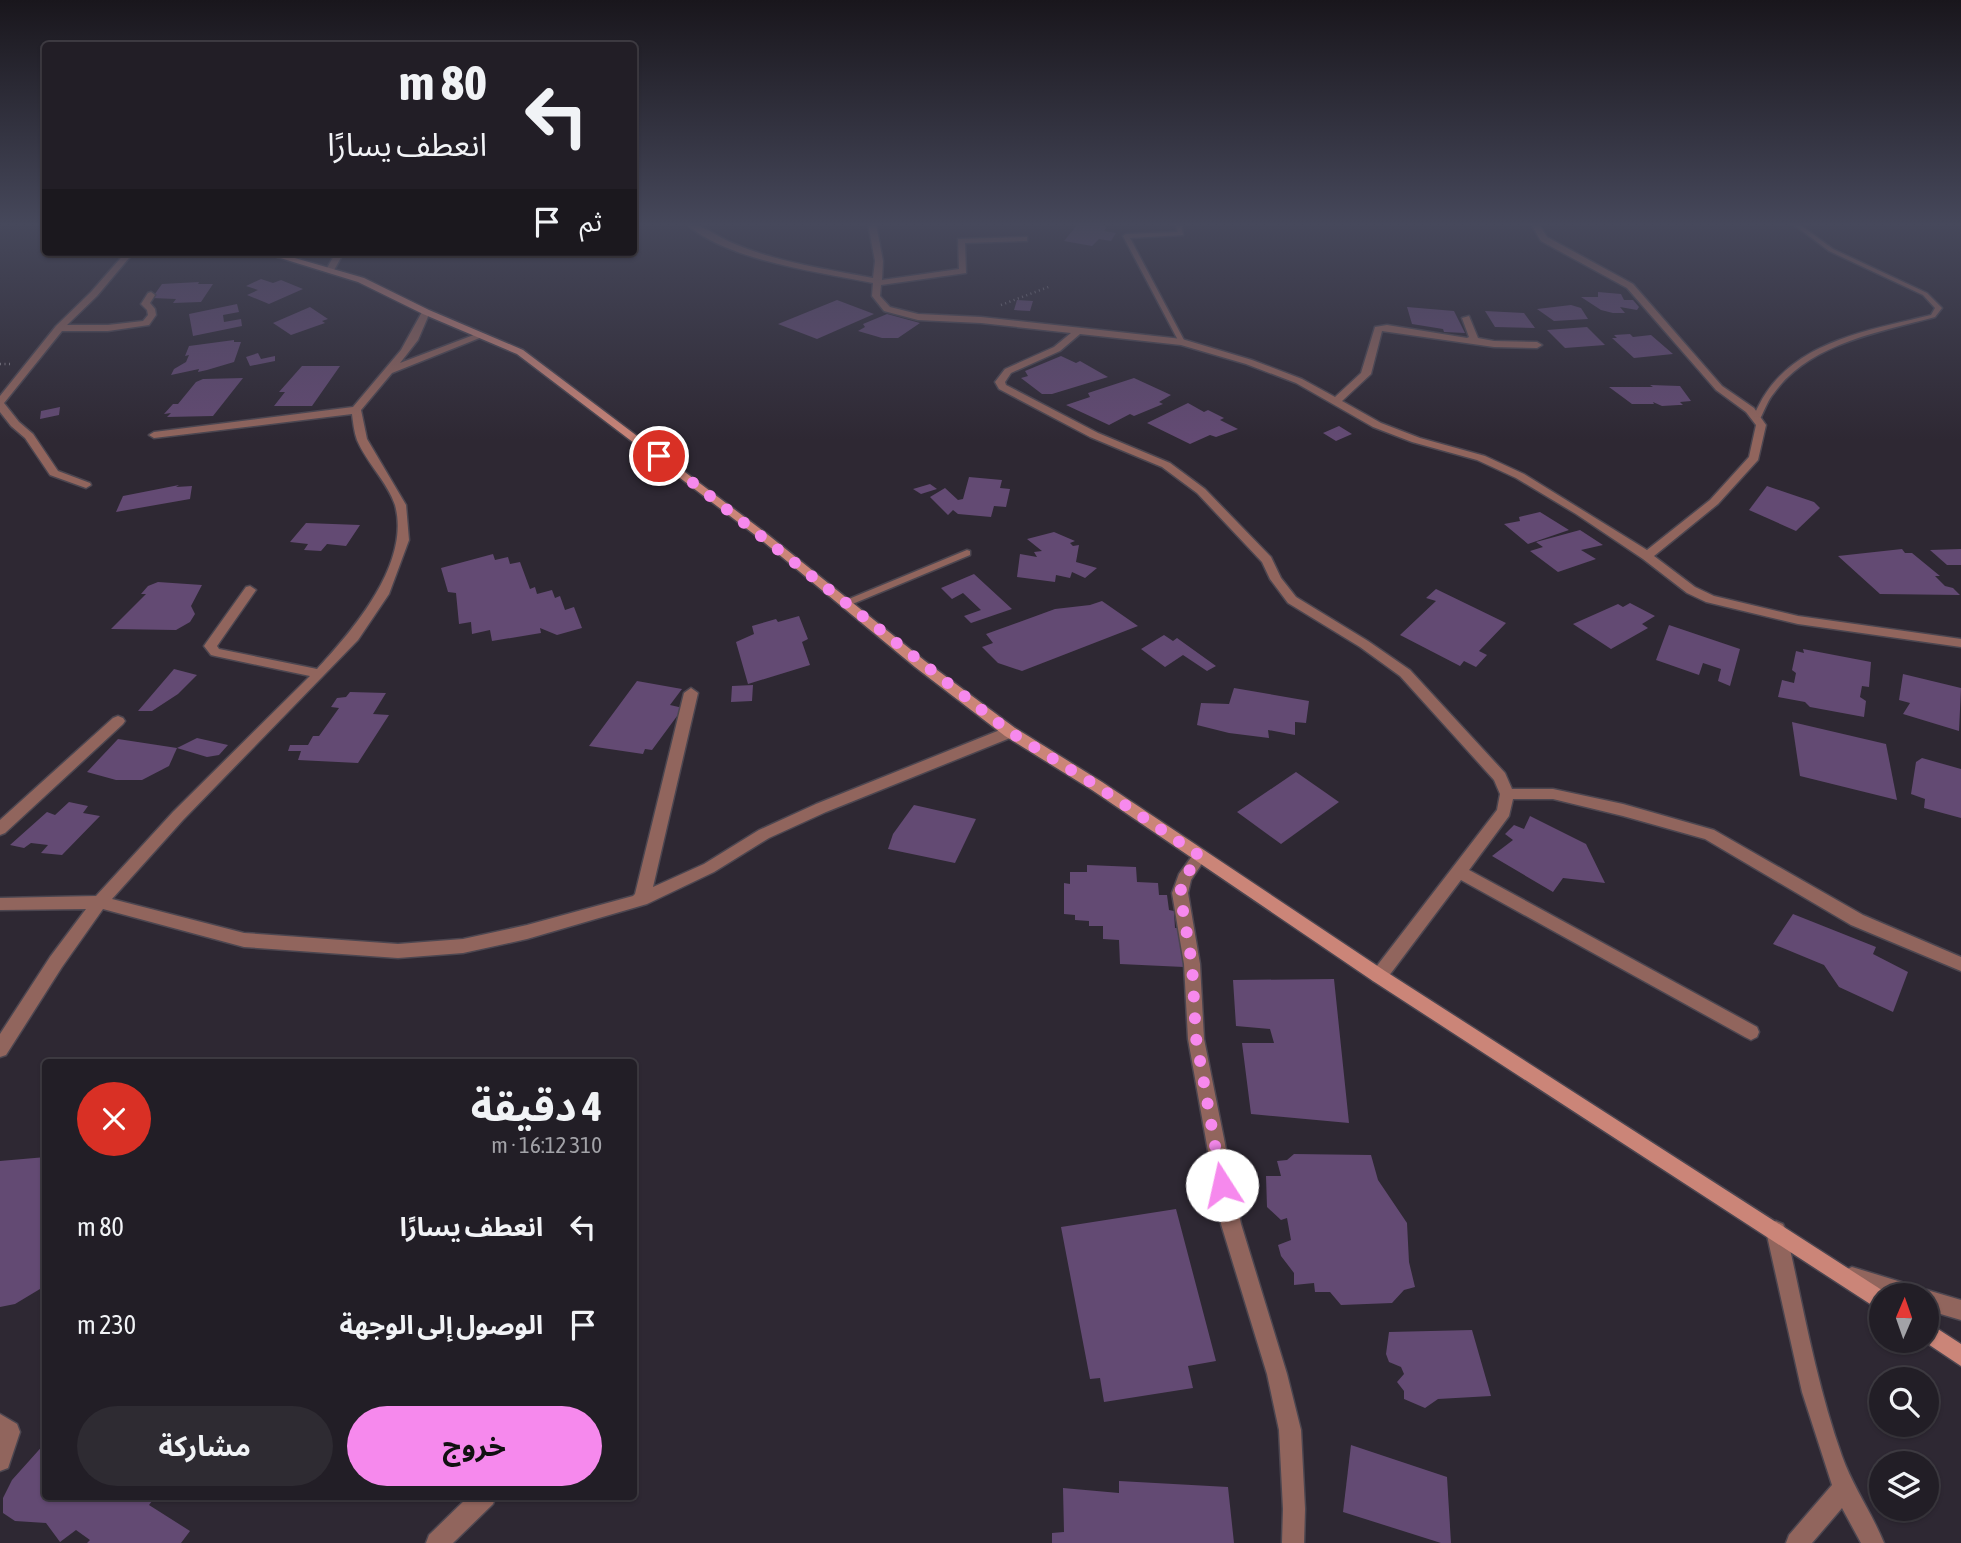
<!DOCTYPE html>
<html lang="ar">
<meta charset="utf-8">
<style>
body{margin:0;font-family:"Asap Condensed","Noto Sans Arabic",sans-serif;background:#2e2b32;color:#f1f3f6;direction:rtl;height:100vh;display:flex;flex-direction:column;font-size:26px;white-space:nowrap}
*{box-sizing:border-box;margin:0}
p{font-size:23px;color:#a2a2a7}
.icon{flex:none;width:38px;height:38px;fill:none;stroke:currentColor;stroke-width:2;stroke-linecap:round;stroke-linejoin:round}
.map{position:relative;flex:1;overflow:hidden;direction:ltr}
.side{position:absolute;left:42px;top:1059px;width:595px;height:441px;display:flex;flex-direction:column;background:#221e26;border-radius:7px;box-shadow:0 2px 5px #0004,0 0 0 2px #3f3c43;direction:rtl}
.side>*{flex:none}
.guide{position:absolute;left:42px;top:42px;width:595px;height:214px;border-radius:7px;box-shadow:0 2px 5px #0004,0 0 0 2px #3f3c43;direction:rtl;background:#221e26;color:#f1f3f6;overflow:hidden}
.needle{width:46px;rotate:2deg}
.controls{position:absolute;left:1869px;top:1283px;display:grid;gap:14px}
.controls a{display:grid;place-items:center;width:70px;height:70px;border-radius:50%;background:#221e26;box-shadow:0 2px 5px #0004,0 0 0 2px #3f3c43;font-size:35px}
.pin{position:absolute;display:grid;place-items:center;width:60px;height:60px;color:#fff;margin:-30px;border:4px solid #fff;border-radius:50%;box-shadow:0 2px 7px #0007}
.me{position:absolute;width:77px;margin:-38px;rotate:350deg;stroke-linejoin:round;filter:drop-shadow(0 0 5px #0008)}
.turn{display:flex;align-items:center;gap:24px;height:147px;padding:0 35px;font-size:32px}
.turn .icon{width:91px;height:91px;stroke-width:2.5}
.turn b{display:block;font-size:49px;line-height:60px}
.then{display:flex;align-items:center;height:66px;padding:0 35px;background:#0003;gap:14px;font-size:26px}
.round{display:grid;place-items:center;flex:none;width:74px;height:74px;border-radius:37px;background:#2e2b32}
.headline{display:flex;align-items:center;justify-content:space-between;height:119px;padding:0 35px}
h1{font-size:42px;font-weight:700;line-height:52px}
.cta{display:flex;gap:14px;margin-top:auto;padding:14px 35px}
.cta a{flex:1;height:80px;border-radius:42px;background:#f689ed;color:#111;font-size:28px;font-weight:700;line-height:80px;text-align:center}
.cta a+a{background:#2e2b32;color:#f1f3f6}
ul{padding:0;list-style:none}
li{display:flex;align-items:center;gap:21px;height:98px;padding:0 35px}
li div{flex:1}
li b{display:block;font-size:26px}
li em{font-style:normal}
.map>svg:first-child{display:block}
</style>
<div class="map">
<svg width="1961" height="1543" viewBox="0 0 1961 1543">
<rect width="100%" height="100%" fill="#2e2833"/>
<g fill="#634a73">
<path d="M1078 224H1096L1107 227 1104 231 1116 233 1111 241 1099 239 1092 246 1064 241Z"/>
<path d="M261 279 273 283 281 280 303 289 269 304 247 295 258 290 246 286Z"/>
<path d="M199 282 198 284H213L201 302 173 303 176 299 152 298 162 284Z"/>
<path d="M1598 292 1621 294 1624 300H1633L1639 307 1637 310 1620 307 1625 313H1613L1601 310 1581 297H1598Z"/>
<path d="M837 300 874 314 817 339 778 324Z"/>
<path d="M1017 300 1033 301 1030 311 1014 310Z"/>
<path d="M237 304 239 312 223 315 224 322 241 319 242 326 193 336 189 314Z"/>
<path d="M1571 305 1581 308 1588 319 1554 321 1537 309Z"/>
<path d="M310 307 328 319 322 321 325 323 291 335 273 323Z"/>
<path d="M1407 307 1454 311 1465 333 1444 332 1443 329 1412 324Z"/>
<path d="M1485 311 1524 313 1535 328 1495 327Z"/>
<path d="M887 314 920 323 898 338H882L858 331 865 327 863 324Z"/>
<path d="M1587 327 1605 345 1565 348 1547 330Z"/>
<path d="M1630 334 1633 337 1651 335 1673 354 1634 358 1612 338H1617L1614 335Z"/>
<path d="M234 340V342H241L234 362 207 370 198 372 199 369 171 375 174 369 186 362 189 355 185 356 189 346Z"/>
<path d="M258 353 261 359 275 356V361L250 366 246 357Z"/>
<path d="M1061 356 1076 363 1080 361 1108 377 1052 394H1042L1021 378 1028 376 1025 371Z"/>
<path d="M302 366H340L312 406H274L285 392H279Z"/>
<path d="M243 378 213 416 167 417 171 413 164 414 173 404H178L196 382 203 379Z"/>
<path d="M1134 378 1171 395 1159 402 1163 404 1134 416 1130 414 1109 425 1066 405 1090 397 1088 393Z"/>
<path d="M1650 385 1680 386 1691 401 1680 402 1683 405H1679L1662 406 1653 402 1654 404H1632L1609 387H1653Z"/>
<path d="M1188 403 1204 412 1208 410 1224 418 1220 420 1238 429 1216 437 1210 435 1190 444 1147 423Z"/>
<path d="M60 407 59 415 40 419 41 411Z"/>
<path d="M1339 426 1352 434 1336 441 1323 433Z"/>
<path d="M969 477 1002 480 1000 488 1010 489 1006 507 994 506 991 517 958 514 953 510 948 515 930 497 945 488 958 500 963 499Z"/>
<path d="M930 484 937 489 921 494 913 489Z"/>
<path d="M179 485 176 487 192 486 190 499 116 512 123 496Z"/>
<path d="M1767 486 1814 502 1820 508 1796 531 1749 510Z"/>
<path d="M1540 512 1569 530 1528 544 1504 524 1520 521 1519 517Z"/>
<path d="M306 523 360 525 346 546 327 544 321 551 304 550 308 544 290 542Z"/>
<path d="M1580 530 1603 545 1581 550 1596 559 1558 572 1530 551 1543 547 1536 542Z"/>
<path d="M1054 532 1075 541 1070 543 1073 546 1079 545 1076 562 1097 568 1085 578 1072 572 1070 578 1056 575 1055 582 1017 577 1020 554 1037 557 1034 552 1042 551 1027 539Z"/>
<path d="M1902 549 1905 553H1912L1940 576H1935L1945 586 1953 588 1960 595 1880 594 1838 556Z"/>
<path d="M1961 549V565H1947L1930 550Z"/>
<path d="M493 554 495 560 508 557 510 564 520 562 530 589 535 587 537 594 552 590 555 598 560 596 565 610 574 607 582 628 557 635 540 628 541 633 492 641 490 630 472 634 471 622 459 624 456 593 448 592 441 568Z"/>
<path d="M974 574 1012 609 971 623 964 616 981 610 963 593 952 599 941 588Z"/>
<path d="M158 582 202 585 191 606 195 614 190 622 176 630 111 629 146 594H141L148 586Z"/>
<path d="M1436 589 1506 623 1479 651 1487 655 1476 667 1464 661 1460 666 1400 635 1436 601 1426 598Z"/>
<path d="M1102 601 1138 626 1022 671 998 663 982 647 993 643 986 634 1055 609 1090 605Z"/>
<path d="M1630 603 1655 616 1642 624 1648 628 1611 649 1573 624 1618 604 1623 607Z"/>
<path d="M799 616 808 639 802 642 810 665 748 684 736 642 754 634 752 626 776 619 778 622Z"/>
<path d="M1669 625 1740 649 1730 686 1718 681 1721 669 1703 663 1699 675 1656 660Z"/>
<path d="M1164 635 1173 641 1177 638 1216 666 1207 671 1183 655 1165 667 1141 649Z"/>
<path d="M1803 649 1871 662 1869 687 1862 686 1860 697 1866 701 1864 717 1810 707 1805 702 1778 697 1782 680 1794 683 1796 673 1792 670 1796 651 1804 653Z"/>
<path d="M174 669 197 675 178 694 152 711H138Z"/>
<path d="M1903 674 1961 688 1959 731 1903 714 1910 703 1899 700Z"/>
<path d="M637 681 682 689 670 705 683 708 652 750 645 749 643 754 589 746Z"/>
<path d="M753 685 752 701 731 702 732 686Z"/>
<path d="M1234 688 1309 701 1306 723 1295 722V735L1268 730 1269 738 1229 733 1197 725 1201 703 1229 704Z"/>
<path d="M350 692 386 693 373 714 389 715 358 763 298 760 301 751H288L290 745H308L313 736H319L339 708 331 707 337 698 346 697Z"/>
<path d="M1792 722 1886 744 1897 800 1800 776Z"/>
<path d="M197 738 228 745 219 755 207 757 177 748Z"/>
<path d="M118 739 177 748 169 766 142 780H116L87 772Z"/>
<path d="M1922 758 1961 769V818L1924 808 1925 799 1911 794 1916 762Z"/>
<path d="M1296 772 1339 802 1281 844 1237 812Z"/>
<path d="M69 802 88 806 83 813 100 816 62 855 41 853 48 845 31 843 24 848 10 845 47 812 55 815Z"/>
<path d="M914 805 976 819 955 863 888 849 893 834Z"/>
<path d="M1530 816 1586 844 1605 883 1563 878 1553 892 1492 856 1513 840 1505 834 1514 825 1524 829Z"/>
<path d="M1087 865 1136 867 1137 882 1158 883 1159 895H1167L1169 910 1174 911 1175 928H1180L1184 967 1120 964 1119 940 1103 939V926H1089V921L1075 920V915L1064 914V883L1070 884V872H1087Z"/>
<path d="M1793 914 1876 947 1873 954 1908 972 1893 1012 1839 987 1824 965 1773 944Z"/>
<path d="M1334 979 1349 1123 1251 1114 1242 1043H1274L1270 1029 1236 1026 1233 980Z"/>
<path d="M1294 1154 1371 1155 1378 1180 1407 1223 1409 1262 1415 1287 1404 1290 1392 1303 1341 1305 1330 1292H1315L1314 1283 1294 1285V1273L1281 1256 1278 1245 1291 1240 1287 1218 1281 1220 1267 1207 1266 1176H1281L1277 1161 1287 1160Z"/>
<path d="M46 1157V1278L40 1289 15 1304 0 1307V1161Z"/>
<path d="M1176 1209 1216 1361 1188 1366 1193 1388 1104 1402 1100 1378 1090 1379 1061 1227Z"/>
<path d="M1472 1330 1491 1396 1438 1399 1425 1408 1404 1399V1391L1397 1382 1404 1374 1401 1367 1389 1362 1386 1354 1389 1332Z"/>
<path d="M46 1442V1496H156L149 1505 190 1531 181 1543H87L90 1540 76 1530 60 1542 46 1523 15 1521 3 1513V1498L12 1480Z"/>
<path d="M1351 1445 1447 1477 1451 1543H1441L1343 1512Z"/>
<path d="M1119 1481 1228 1487 1234 1543H1052V1533L1064 1532 1063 1488 1119 1493Z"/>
</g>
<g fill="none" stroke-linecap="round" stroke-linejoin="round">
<g stroke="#4c4650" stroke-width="3">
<g id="lane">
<path d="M1175 224H1181L1183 235 1130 238 1185 342 1182 344 1179 342 1123 236 1126 234 1178 232Z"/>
<path d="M1793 224H1799L1833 249 1927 293 1942 308 1935 317C1880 332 1810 343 1774 393 1768 400 1765 409 1761 417L1757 419 1753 417C1757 409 1761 400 1766 393 1801 340 1874 329 1931 315L1935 308 1923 295 1829 251Z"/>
<path d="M967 550 970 551V555L850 605 847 606 842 603 844 601Z"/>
</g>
</g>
<g stroke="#4c4650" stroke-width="3">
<g id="street">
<path d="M686 224C701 223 716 236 730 242 775 262 826 269 873 278L875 261 868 224H876L883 261 882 280 959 269 958 239 1027 237V241H1024L965 243 966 273 881 285 880 296 890 307 918 314 981 317 1182 339 1252 360 1302 379 1335 397 1361 373 1375 327 1387 325 1467 338 1469 337 1462 318 1469 316 1478 338 1494 341 1537 342 1542 345 1537 348 1494 347 1382 331 1371 374 1342 401 1381 423 1420 438 1485 456 1524 474 1647 550 1710 500 1749 457 1756 425 1746 412 1716 390 1627 288 1541 241 1531 224H1539L1547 237 1633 284 1722 386 1754 408 1766 425 1758 460 1718 504 1654 556 1695 587 1714 596 1798 616 1961 639V647L1798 624 1706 602 1687 593 1643 559 1576 514 1516 478 1477 460 1412 442 1373 427 1296 383 1246 364 1181 345 1080 334 1060 351 1011 373 1005 382 1006 385 1098 433 1170 463 1205 489 1271 557 1281 578 1296 597 1368 641 1410 670 1505 773 1512 789H1553L1623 804 1714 830 1863 915 1961 957V971L1851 925 1705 839 1623 816 1553 799H1513L1509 816 1469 870 1757 1027 1759 1032 1757 1037 1751 1040 1745 1037 1461 880 1385 981 1379 983 1373 981 1371 976 1373 971 1497 810 1500 794 1494 780 1400 676 1360 647 1288 603 1270 579 1262 562 1197 493 1162 467 1090 437 999 389 995 382 1005 369 1054 347 1071 333 981 323 918 320 884 311 872 296 873 283C818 272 729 261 686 224Z"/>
<path d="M126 252H134L97 296 67 325H108L143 321 148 315 147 310 141 304 148 293 151 292 155 295 150 303 155 309 156 315 149 325 108 331H62L4 403 19 422 33 434 58 471 90 483 91 485 86 488 50 475 25 438 11 426 0 412V396L56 326 91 292Z"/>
<path d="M336 252H344L333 272H327L326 270Z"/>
<path d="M426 309 430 312 418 340 400 363 479 333 487 335 392 373 361 410 367 439 406 505 409 540 389 594 358 640 183 820 112 899 244 933 398 944 463 939 527 925 633 896 635 894 684 693 691 688 698 693 653 887 704 864 759 830 816 804 1005 728H1015L1017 732 1015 736 826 812 769 838 714 872 647 904 527 939 463 953 398 958 244 947 103 909 62 967 6 1055 0 1057V1034L50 957 86 909 0 910V898L96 896 173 812 310 676 215 656 211 655 204 646 206 643 246 587 250 586 256 590 217 646 219 649 317 669C353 630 411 563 395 505 388 483 366 462 357 440 354 432 353 422 352 414L154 438 149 435 154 432 353 407 401 350 422 312Z"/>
<path d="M118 716 123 718 125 721 123 724 5 833 0 835V820L113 718Z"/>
<path d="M1200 850 1205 852 1207 856 1191 880 1188 893 1200 964 1204 1039 1241 1224 1287 1374 1301 1430 1305 1509 1304 1543H1282L1283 1509 1279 1430 1267 1374 1221 1224 1188 1039 1184 964 1172 893 1179 874 1195 852Z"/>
<path d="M1776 1221 1783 1224 1786 1231C1803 1306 1816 1383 1842 1456 1853 1487 1872 1513 1884 1543H1861L1842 1508 1812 1543H1786L1789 1535 1832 1485 1802 1392 1766 1231 1769 1224Z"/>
<path d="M1852 1267 1911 1285 1918 1288 1920 1293 1927 1290 1961 1300V1320L1927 1310V1295L1881 1296 1845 1284 1842 1277 1845 1270Z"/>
<path d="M0 1414 17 1424 20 1432 8 1468 0 1471Z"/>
<path d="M469 1496H496L493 1504 453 1543H426L429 1535Z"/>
</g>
</g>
<g stroke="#4c4650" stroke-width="3">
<g id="secondary">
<path d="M261 252H274L364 278 429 310 523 350 767 534 925 661 1015 728 1102 782 1385 971 1888 1294 1881 1295V1311L1373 981 1092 790 1005 736 915 667 759 538 517 354 423 314 358 282Z"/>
<path d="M1927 1322 1961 1344V1366L1922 1340H1927Z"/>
</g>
</g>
<g stroke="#807b84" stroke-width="2.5" stroke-dasharray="1 3.5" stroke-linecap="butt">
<path d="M1001 305 1051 286"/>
<path d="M0 364H11"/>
</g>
<use href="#lane" fill="#91655d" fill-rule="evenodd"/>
<use href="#street" fill="#91655d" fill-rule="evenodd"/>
<use href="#secondary" fill="#cb8578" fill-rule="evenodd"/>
</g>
<linearGradient id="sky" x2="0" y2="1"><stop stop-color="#19161c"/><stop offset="0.51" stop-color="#46485b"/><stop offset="1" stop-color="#46485b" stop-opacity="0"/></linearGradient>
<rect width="1961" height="440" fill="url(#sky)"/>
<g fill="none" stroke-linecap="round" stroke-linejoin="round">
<path stroke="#f689ed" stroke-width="12" stroke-dasharray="0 21.6" d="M659 456 1010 732 1097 786 1200 856 1184 878 1180 893 1192 964 1196 1038 1222 1185"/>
</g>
</svg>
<div class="controls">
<a><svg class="needle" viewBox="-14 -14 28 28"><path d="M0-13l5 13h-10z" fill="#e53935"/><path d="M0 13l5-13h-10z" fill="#a2a2a7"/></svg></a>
<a><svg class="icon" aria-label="search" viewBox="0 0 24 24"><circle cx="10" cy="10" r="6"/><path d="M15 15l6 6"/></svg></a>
<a><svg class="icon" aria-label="layers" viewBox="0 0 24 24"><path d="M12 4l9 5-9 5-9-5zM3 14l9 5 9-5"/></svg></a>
</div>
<div class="pin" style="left:659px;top:456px;background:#d93025"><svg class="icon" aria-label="arrive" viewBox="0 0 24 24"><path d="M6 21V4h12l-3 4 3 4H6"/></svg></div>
<svg class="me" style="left:1222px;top:1185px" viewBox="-20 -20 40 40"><circle r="19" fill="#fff"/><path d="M0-13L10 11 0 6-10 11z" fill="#f689ed"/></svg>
<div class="guide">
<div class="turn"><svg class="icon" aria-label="left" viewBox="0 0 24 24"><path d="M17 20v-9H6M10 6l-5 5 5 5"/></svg><div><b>80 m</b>انعطف يسارًا</div></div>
<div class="then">ثم<svg class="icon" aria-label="arrive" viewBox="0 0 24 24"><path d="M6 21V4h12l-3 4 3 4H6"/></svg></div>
</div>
<section class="side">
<div class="headline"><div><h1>4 دقيقة</h1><p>310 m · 16:12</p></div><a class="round" style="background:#d93025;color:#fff"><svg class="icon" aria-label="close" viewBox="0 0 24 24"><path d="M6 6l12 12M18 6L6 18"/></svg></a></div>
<ul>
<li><svg class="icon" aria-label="left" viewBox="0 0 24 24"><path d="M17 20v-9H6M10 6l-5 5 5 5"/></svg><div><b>انعطف يسارًا</b></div><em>80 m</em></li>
<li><svg class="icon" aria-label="arrive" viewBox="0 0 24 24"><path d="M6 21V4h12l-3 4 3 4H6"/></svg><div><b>الوصول إلى الوجهة</b></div><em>230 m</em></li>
</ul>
<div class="cta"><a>خروج</a><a>مشاركة</a></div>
</section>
</div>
